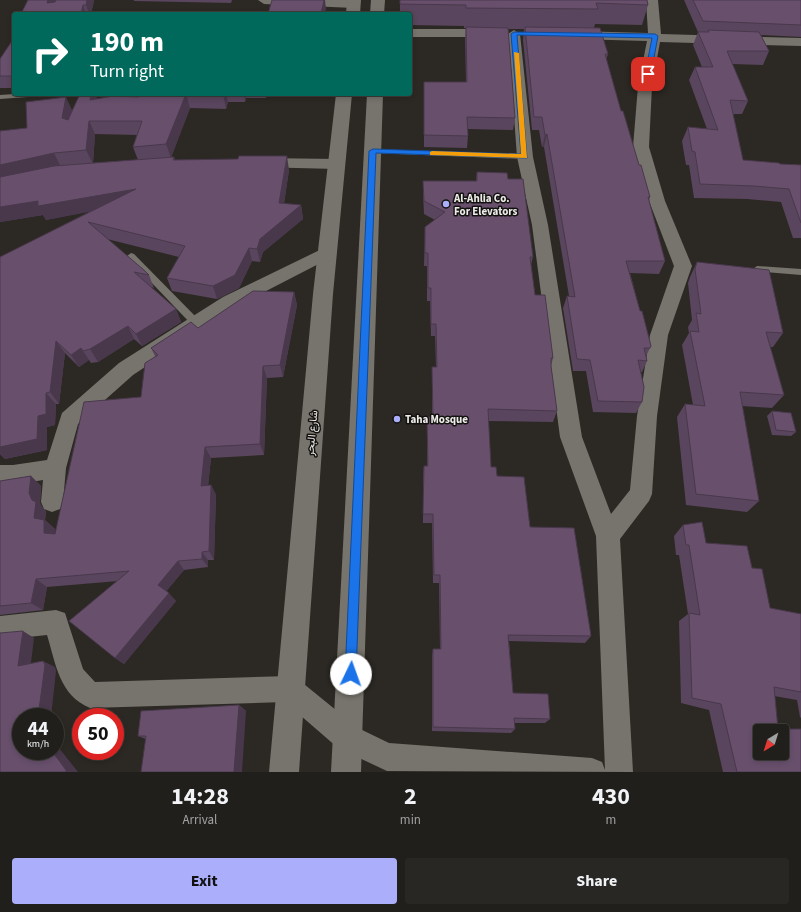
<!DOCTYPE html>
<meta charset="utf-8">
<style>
body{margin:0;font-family:"Source Sans 3",Vazirmatn,sans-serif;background:#292724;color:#f1f3f6;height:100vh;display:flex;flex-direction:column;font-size:15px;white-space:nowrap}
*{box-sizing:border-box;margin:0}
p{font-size:13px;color:#a2a2a3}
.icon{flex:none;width:22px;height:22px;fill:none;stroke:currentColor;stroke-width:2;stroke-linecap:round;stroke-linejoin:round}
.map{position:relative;height:772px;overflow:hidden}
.details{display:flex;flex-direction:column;background:#211f1b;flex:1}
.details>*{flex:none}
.guide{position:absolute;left:12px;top:12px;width:400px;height:84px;border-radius:4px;box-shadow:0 2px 6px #0003,0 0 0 1px #3e3d3a;background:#00695c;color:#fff;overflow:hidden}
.needle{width:26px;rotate:218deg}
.buttons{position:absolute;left:753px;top:724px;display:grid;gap:8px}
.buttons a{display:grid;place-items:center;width:36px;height:36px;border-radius:4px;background:#211f1b;box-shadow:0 2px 6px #0003,0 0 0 1px #3e3d3a;font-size:20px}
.speed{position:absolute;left:12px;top:708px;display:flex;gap:8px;font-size:20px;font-weight:700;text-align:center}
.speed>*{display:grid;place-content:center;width:52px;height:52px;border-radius:50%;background:#211f1b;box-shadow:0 2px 6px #0003,0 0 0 1px #3e3d3a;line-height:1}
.speed small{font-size:10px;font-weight:400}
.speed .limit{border:6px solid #d22;background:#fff;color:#111}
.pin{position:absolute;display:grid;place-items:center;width:34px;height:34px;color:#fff;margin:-17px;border-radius:8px;box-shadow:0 2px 6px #0006}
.me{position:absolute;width:44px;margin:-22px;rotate:3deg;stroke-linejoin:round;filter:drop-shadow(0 0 3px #0008)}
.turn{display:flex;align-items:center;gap:14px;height:84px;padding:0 12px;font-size:18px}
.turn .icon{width:52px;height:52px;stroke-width:2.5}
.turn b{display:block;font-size:28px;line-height:34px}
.eta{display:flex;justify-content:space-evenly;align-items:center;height:68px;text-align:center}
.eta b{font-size:24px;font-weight:700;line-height:28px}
.primary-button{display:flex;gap:8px;margin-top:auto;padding:8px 12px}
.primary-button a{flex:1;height:46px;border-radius:4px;background:#abaffb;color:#111;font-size:16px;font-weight:700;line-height:46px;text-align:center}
.primary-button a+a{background:#292724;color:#f1f3f6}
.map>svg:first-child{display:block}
</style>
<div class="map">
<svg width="801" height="772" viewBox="0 0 801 772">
<rect width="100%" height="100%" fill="#2c2924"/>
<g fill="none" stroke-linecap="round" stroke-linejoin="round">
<g fill="#77746d" fill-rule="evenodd">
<path d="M14 94H45L41 96 0 99V95Z"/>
<path d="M370 149 525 155 529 157 525 159 373 153 369 151Z"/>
<path d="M131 253 134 254 199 320 201 323 199 326H193L128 258 127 256Z"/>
<path d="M757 266 801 269V275L754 271 753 269Z"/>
</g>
<g fill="#77746d" fill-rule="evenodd">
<path d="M258 0H347L358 1 360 4 354 8 264 4Z"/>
<path d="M646 0H658L661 34 801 38V46L660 42 652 86 649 147 665 201 692 266 668 335 657 416 652 494 649 501 620 539 633 772 387 771 338 748 285 702 90 708C59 695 56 664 47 635L0 640V616L56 610 65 613 83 669 95 682 290 676 299 680 358 728 389 743 592 758 602 762 605 770 596 536 560 437 532 225 517 157 508 34 514 30 520 34 533 157 548 225 582 437 611 514 630 490 637 416 650 335 674 266 649 201 633 147 638 86 647 41 575 39 569 35 575 31 648 33Z"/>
<path d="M410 29H493L499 33 493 37H410Z"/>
<path d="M261 158 337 159 342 160 345 164 342 168 337 169 256 167 253 163 256 159Z"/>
<path d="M328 246 334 248 337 252 334 256 235 307 133 375 78 424 66 468 63 502 60 509 52 512 44 509 41 502 43 480 13 485H0V465H13L47 460 62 413 119 363 223 297Z"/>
</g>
<g fill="#77746d" fill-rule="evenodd">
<path d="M347 0H361L360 14H346Z"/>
<path d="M371 0H385L384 14H370Z"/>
<path d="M336 94H352L333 294 299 772H269L313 294Z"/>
<path d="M367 94H383L361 772H331Z"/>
</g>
</g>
<g fill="#59455d" fill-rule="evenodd">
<path d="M28 0H94L91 14H21Z"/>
<path d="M134 0H232L231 3 134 1Z"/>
<path d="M400 0H647L648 5 642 25 595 24 594 28 608 54 606 60 621 111 650 197 649 201 665 261 659 274 630 273 650 348 646 356 647 361 642 372H641L642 402 636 413 593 412 586 371H573L563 308 567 296H569L544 147H542L539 130H532L523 40 524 29H508L515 118 513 130 468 129V136L467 148 424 147V82H466L465 39 466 28H464V26L410 25V14H400Z"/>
<path d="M684 0H801V37L761 35 769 51 763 65 732 64 748 101 742 114H733L743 160 780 164 801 165V238H793L781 202 747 199 694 198 689 165H686L682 141 688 127 707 129 689 80 695 67H702L693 45 698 32Z"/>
<path d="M14 38V88H0V59Z"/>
<path d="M139 94H280L279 95H266V98H246L245 102H228L226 109 190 108 171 157H174L175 160 289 170 284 204 301 205 303 219 263 252 260 262 252 261 239 288 217 299 172 291 167 278 179 257 107 239 149 275 154 288 151 287 176 309 181 322 142 346 134 339 98 362 91 363 89 360 79 367 65 353 59 404H56L55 425 47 427V450L5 459 0 454V257L91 211 46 220 43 215 0 222V131L27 128 72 110 97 99 138 97ZM95 134 137 135 133 147 138 160 93 163Z"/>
<path d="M477 172 508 179 533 257 531 265 535 295 553 358 551 366 557 411 553 422 488 421 491 467 530 527 591 636 585 643 509 641 513 693 550 719 545 723H515V729L511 733 432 731V655L433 649H440L439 583H433L432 523H423V476L424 466H427V417H432V367H436L435 336H431L430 301H427V266H424L425 227 435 220 424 214 423 194V181H476Z"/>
<path d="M697 262 783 333 773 347H770L784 395 772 408 742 406 759 501 747 512 686 505 677 417 685 404 693 405 682 345 689 333 688 327 692 320 688 283 690 277Z"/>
<path d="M294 292 297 305 283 377 267 378 264 455 211 458 208 486 211 485 216 495 214 560H208V567L184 570 166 591 176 601 124 664 115 658 118 581 47 587 43 610 0 615V481L31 476 41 486 40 503 42 507 46 511 45 520 55 529V534L141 397 155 356 151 348 198 328Z"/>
<path d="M772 411 796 432 791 436 772 435 767 416Z"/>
<path d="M683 525 706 543 752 568 770 608 801 614V718L800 717 797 700 774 696 778 729 801 772H723L709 710 681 703 679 621 688 614 679 555H676L674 536Z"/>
<path d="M239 705 246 711 146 739 138 736Z"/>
</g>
<g fill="#49384c">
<path d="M48 0H58L53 14 47 3Z"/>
<path d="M87 0H94L91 14H89L86 5Z"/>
<path d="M324 0H325L326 9 325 14H321Z"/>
<path d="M83 5 86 14H81Z"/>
<path d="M91 94H97L96 114 90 100Z"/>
<path d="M186 94 190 108 171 158 166 144Z"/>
<path d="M223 94H226L228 102 226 109Z"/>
<path d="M244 94H245L246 98 245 102Z"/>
<path d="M66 97 72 110 68 131 62 118Z"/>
<path d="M89 121 95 134 93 164 86 150Z"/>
<path d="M547 134 544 147H542L545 135Z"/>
<path d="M54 153 61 167 0 181V165Z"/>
<path d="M287 156 289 170 282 216 279 203Z"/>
<path d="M136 189 141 202 46 220 43 215 0 222V207L38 201Z"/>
<path d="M301 205 303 219 263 252 260 262 257 249 260 239Z"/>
<path d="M249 248 252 261 239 288 217 299 213 286Z"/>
<path d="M294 292 297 305 283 377 280 365Z"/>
<path d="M176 309 181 322 142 346 136 334Z"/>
<path d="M128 326 134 339 98 362 90 349Z"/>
<path d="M56 341 65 353 59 404 50 392Z"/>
<path d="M81 348 89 360 79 367 71 355Z"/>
<path d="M263 366 267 378 264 455 260 444Z"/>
<path d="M46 393 56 404 55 425 47 427V450L5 459 0 454V442L38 416Z"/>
<path d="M205 447 211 458 207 496 201 486Z"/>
<path d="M31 476 41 486 40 503 42 507 46 511 45 520 55 529V542L44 533 34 518 32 500 29 493Z"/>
<path d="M211 485 216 495 214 560 209 551Z"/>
<path d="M202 552 208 560V567L202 559Z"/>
<path d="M178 561 184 570 165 593 158 585Z"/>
<path d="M36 579 47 587 43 610 31 603Z"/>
<path d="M169 593 176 601 124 664 115 658Z"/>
<path d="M23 631 34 638 30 671 18 666Z"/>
<path d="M43 661 55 667 56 671 51 717H38Z"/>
<path d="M239 705 246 711 242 772H234Z"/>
<path d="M55 743 78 772H66L52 751H55Z"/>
</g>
<g fill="#68506c" stroke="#49384c" fill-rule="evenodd">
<path d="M28 0H48L47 3 55 2 56 0H87L86 5H83L81 14H21Z"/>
<path d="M272 0H324L321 14H268Z"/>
<path d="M400 0H647L648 5 596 3 598 9 466 8V5L400 4Z"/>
<path d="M693 0H801V25L703 21Z"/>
<path d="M466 27 508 28 515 118 467 117 468 136 424 135V82H467Z"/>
<path d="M525 27 600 28 608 54H605L621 111H623L639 165H641L650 197H648L665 261H626L640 311H642L651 346 650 348H644L647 361 638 360 644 387 642 402 598 401 590 360 577 359 567 296 575 297 547 134 545 135 542 117H534Z"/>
<path d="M708 30 759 32 769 51H727L748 101 730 100 743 160 779 163 780 164 801 165V223L789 189 754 186 700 184 695 152 692 151 688 127 718 130 695 67H713L698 32H709Z"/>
<path d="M14 38V76H0V59Z"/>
<path d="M80 94H91L90 100 113 96 138 97 139 94H223V95L186 94 166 144 133 147 142 121H89L86 150 54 153 0 165V131L27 128 26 102 66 97 62 118 68 120Z"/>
<path d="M239 156H287L279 203 301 205 260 239 257 249 249 248 235 275 213 286 167 278 185 246 88 222 145 271 149 275 134 272 176 309 136 334 128 326 90 349 83 351 81 348 71 355 56 341 50 392 46 393V414L38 416 37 439 0 447V257L136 189 38 206V201L0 207V177L54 166 174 157 173 160 238 159Z"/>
<path d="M477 172 507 173 508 179H523L533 257H530L535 295H545L553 358H551V366L557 411 488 409 491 467H496L497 476 524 477 530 527 574 528 591 636 508 635 513 693 548 694 550 719 514 718 515 729 433 727V649H441L440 575H434L433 514H423L424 466H428L427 417H433L432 367H437L436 324H431V288H428V253H425V227L445 212 424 201 423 181H477Z"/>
<path d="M697 262 769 270 783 333 766 332 784 395 740 392 759 501 696 494 685 404 705 406 690 331 699 332 696 313 701 314 695 269Z"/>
<path d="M253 291 294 292 280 365 263 366 260 444 205 447 201 486 211 485 209 551 202 552V559L178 561 158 585 169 593 115 658 69 621 129 571 36 579 31 603 0 606V481L31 476 29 493 32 500 36 502 34 518 44 520V533L55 534 84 402 141 397 145 363 158 355 151 348 191 322 198 328Z"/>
<path d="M772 411 791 413 796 432 776 430Z"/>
<path d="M702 522 706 543 747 546 752 568 762 569 770 608 801 614V692L774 687 778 729H801V772H737L721 704 692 698 689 613 700 615 689 545H686L683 525ZM760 731H782V753H760Z"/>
<path d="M23 631 18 666 43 661 45 665 38 717H21V751H52L66 770V772H0V633Z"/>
<path d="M239 705 234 772H141L146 736H138L141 711Z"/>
</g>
<path fill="#1a73e8" stroke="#114b97" d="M514 32 655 34 658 36 651 74 648 76 645 74 652 38 517 35 527 158 376 153 356 674 355 679 351 680 346 679 345 674 369 151 373 149 521 154 511 34Z"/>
<path fill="#f59e0b" d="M514 52 519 53 527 158 430 155V152L432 151 521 154Z"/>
<g fill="#abaffb" stroke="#131210" stroke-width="1.5">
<circle cx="446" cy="204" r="4"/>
<circle cx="397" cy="419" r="4"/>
</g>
<g text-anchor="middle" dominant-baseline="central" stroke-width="3" stroke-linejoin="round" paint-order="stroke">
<g font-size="11" font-weight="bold" fill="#eeece9" stroke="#131210" text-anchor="start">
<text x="454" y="198">Al-Ahlia Co.<tspan x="454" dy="13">For Elevators</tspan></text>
<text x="405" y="419">Taha Mosque</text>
</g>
<g font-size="11" fill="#eeece9" stroke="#131210">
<text transform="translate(312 433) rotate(-85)">شارع البحر</text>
</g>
</g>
</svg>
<div class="buttons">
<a><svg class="needle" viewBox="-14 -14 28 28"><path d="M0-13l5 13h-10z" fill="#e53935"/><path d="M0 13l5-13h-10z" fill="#a2a2a3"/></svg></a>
</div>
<div class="speed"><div>44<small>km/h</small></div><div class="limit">50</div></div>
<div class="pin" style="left:648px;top:74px;background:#d93025"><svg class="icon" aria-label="arrive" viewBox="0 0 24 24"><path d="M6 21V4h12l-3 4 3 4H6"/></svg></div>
<svg class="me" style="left:351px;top:674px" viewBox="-20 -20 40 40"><circle r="19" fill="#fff"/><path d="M0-13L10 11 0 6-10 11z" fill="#1a73e8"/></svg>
<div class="guide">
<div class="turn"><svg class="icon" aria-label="right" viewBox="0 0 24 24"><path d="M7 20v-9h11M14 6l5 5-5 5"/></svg><div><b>190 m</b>Turn right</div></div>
</div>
</div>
<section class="details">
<div class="eta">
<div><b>14:28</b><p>Arrival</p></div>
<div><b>2</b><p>min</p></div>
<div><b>430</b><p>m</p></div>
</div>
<div class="primary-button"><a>Exit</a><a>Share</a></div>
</section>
